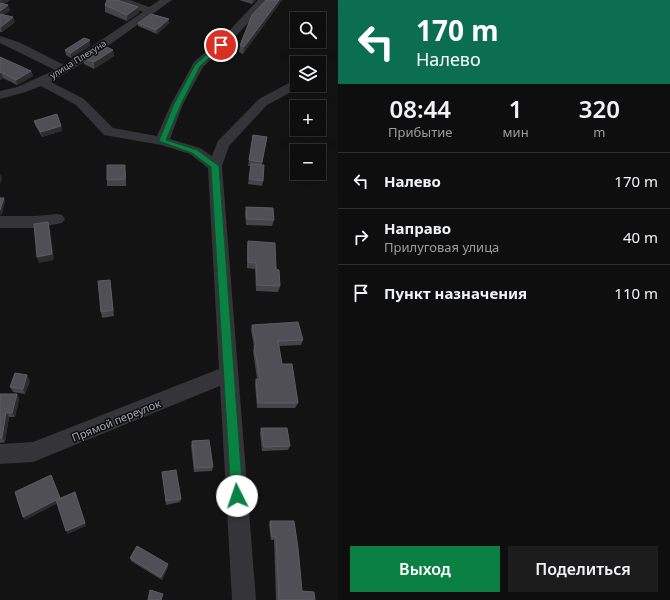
<!DOCTYPE html>
<html lang="ru">
<meta charset="utf-8">
<style>
body{margin:0;font-family:"Noto Sans",sans-serif;background:#1c1c1d;color:#f1f3f6;height:100vh;display:flex;flex-direction:column;font-size:15px;white-space:nowrap}
*{box-sizing:border-box;margin:0}
p{font-size:13px;color:#9b9c9e}
.icon{flex:none;width:22px;height:22px;fill:none;stroke:currentColor;stroke-width:2;stroke-linecap:round;stroke-linejoin:round}
.map{position:relative;flex:1;overflow:hidden}
.sheet{display:flex;flex-direction:column;background:#0e0e0f;width:332px}
.sheet>*{flex:none}
.banner{background:#0b6e4f;color:#fff;overflow:hidden}
.fabs{position:absolute;left:290px;top:12px;display:grid;gap:8px}
.fabs a{display:grid;place-items:center;width:36px;height:36px;border-radius:0px;background:#0e0e0f;box-shadow:0 4px 16px #0002,0 0 0 1px #2e2e2f;font-size:20px}
.pin{position:absolute;display:grid;place-items:center;width:34px;height:34px;color:#fff;margin:-17px;border:2px solid #fff;border-radius:50%;box-shadow:0 1px 4px #0007}
.me{position:absolute;width:44px;margin:-22px;rotate:356deg;stroke-linejoin:round;filter:drop-shadow(0 0 3px #0008)}
.turn{display:flex;align-items:center;gap:14px;height:84px;padding:0 12px;font-size:18px}
.turn .icon{width:52px;height:52px;stroke-width:2.5}
.turn b{display:block;font-size:28px;line-height:34px}
.eta{display:flex;justify-content:space-evenly;align-items:center;height:68px;text-align:center}
.eta b{font-size:24px;font-weight:600;line-height:28px}
.cta{display:flex;gap:8px;margin-top:auto;padding:8px 12px}
.cta a{flex:1;height:46px;border-radius:0px;background:#0b8043;color:#fff;font-size:16px;font-weight:600;line-height:46px;text-align:center}
.cta a+a{background:#1c1c1d;color:#f1f3f6}
ul{padding:0;list-style:none}
li{display:flex;align-items:center;gap:12px;height:56px;padding:0 12px;border-top:1px solid #2e2e2f}
li div{flex:1}
li b{display:block;font-size:15px}
li em{font-style:normal}
main{display:flex;flex:1;min-height:0}
.map>svg:first-child{display:block}
</style>
<main>
<div class="map">
<svg width="338" height="600" viewBox="0 0 338 600">
<rect width="100%" height="100%" fill="#131314"/>
<g fill="none" stroke-linecap="round" stroke-linejoin="round">
<g fill="#343439" fill-rule="evenodd">
<path d="M116 0H130L149 7 160 0H172L91 58 51 82 84 99 113 128 157 136 171 104 194 62 228 32 258 0H269L236 36 203 67 183 104 170 139 200 148 212 156 218 141 259 99 289 83H297L299 86 297 89 267 105 229 146 222 166 256 600H232L220 386 33 462 0 464V444L33 442 219 369 208 168 190 154 161 145 104 135 76 105 41 86 26 92 0 99V91L17 87 55 70 0 43V36L21 43 64 65 143 12 117 2Z"/>
<path d="M57 214 62 215 65 219 62 223 35 228H0V216H35Z"/>
</g>
</g>
<g fill="#444449">
<path d="M0 0H10L4 4 10 10 4 15 15 22 2 32H0Z"/>
<path d="M239 0H256L252 4Z"/>
<path d="M266 0H282L243 54 239 52 240 45Z"/>
<path d="M105 5 138 7 139 13 127 21 105 12Z"/>
<path d="M138 23H169L157 34 138 26Z"/>
<path d="M90 46 71 58 66 55 65 50Z"/>
<path d="M113 50 114 56 94 69 84 64 83 58Z"/>
<path d="M0 57 31 71 33 76 17 85 3 78 0 80Z"/>
<path d="M34 121 61 126 62 131 42 137 35 125Z"/>
<path d="M253 135 267 137 262 165 263 181 262 186 248 184 251 166H248Z"/>
<path d="M126 171V186H107V180Z"/>
<path d="M246 207 274 220 272 226 246 225 245 213Z"/>
<path d="M248 241 276 269 280 286 278 292 256 291 255 269 247 268V247Z"/>
<path d="M110 280 114 316 102 318 101 312Z"/>
<path d="M252 325 303 340 301 345 279 346 282 364 298 403 295 408H257L255 384 256 379H257L253 351 254 347 251 330Z"/>
<path d="M30 381 25 394 13 392 10 387Z"/>
<path d="M0 394H17L19 399 15 417H9L5 442 0 443Z"/>
<path d="M261 428 290 446 288 450 262 451 260 433Z"/>
<path d="M192 441 213 467 212 471 194 472 191 446Z"/>
<path d="M162 472 181 499 180 502 166 505Z"/>
<path d="M270 521 302 591 315 600H276L274 540H271L269 525Z"/>
<path d="M130 558 168 564V567L162 580 131 561Z"/>
</g>
<g fill="#2c2c2f">
<path d="M2 0H10L0 7V1Z"/>
<path d="M253 0H256L252 4Z"/>
<path d="M279 0H282L243 54 244 47Z"/>
<path d="M8 5 10 10 0 18V11Z"/>
<path d="M138 7 139 13 127 21V15Z"/>
<path d="M13 17 15 22 2 32 1 27Z"/>
<path d="M169 19V23L157 34 156 30Z"/>
<path d="M90 40V46L71 58V53Z"/>
<path d="M113 50 114 56 94 69V62Z"/>
<path d="M31 71 33 76 17 85 16 80Z"/>
<path d="M1 72 3 78 0 80V73Z"/>
<path d="M61 126 62 131 42 137 41 132Z"/>
<path d="M1 174 2 178 0 185V176Z"/>
<path d="M4 198 5 202 2 214 0 215V210Z"/>
<path d="M48 222 50 228 54 260 39 263 37 257Z"/>
<path d="M27 375 30 381 25 394 23 389Z"/>
<path d="M17 394 19 399 15 417 12 413Z"/>
<path d="M6 412 9 417 5 442 2 438Z"/>
<path d="M51 475 62 501 25 520 23 517Z"/>
<path d="M75 492 86 526 68 534 66 531Z"/>
<path d="M168 564V567L162 580 161 577Z"/>
</g>
<g fill="#4f4f55" stroke="#5c5d64">
<path d="M107 0H117L138 7 127 15 105 5Z"/>
<path d="M266 0H279L244 47 240 45 252 15Z"/>
<path d="M0 3 8 5 0 11Z"/>
<path d="M0 14 13 17 1 27H0Z"/>
<path d="M151 14 169 19 156 30 138 23Z"/>
<path d="M84 38 90 40 71 53 65 50Z"/>
<path d="M102 45 113 50 94 62 83 58Z"/>
<path d="M0 57 31 71 16 80 1 72 0 73Z"/>
<path d="M57 114 61 126 41 132 34 121Z"/>
<path d="M253 135 267 137 262 162 249 160Z"/>
<path d="M251 164 264 165 263 181 249 179Z"/>
<path d="M107 165H125V179L107 180Z"/>
<path d="M0 198H4L0 210Z"/>
<path d="M246 207 273 208 274 220 247 219Z"/>
<path d="M48 222 52 254 37 257 34 224Z"/>
<path d="M248 241 275 243 276 269 279 270 280 286 257 285 256 263 248 262Z"/>
<path d="M110 280 113 310 101 312 98 281Z"/>
<path d="M298 322 303 340 278 341 282 364H292L298 403H258L256 379 260 380 254 346H256L252 325Z"/>
<path d="M15 373 27 375 23 389 10 387Z"/>
<path d="M0 394H17L12 413 6 412 2 438H0Z"/>
<path d="M261 428H287L290 446 264 447Z"/>
<path d="M209 440 213 467 195 468 192 441Z"/>
<path d="M176 470 181 499 166 501 162 472Z"/>
<path d="M51 475 60 498 23 517 15 492Z"/>
<path d="M75 492 85 523 66 531 56 500Z"/>
<path d="M270 521H294L298 548 302 591 314 592 315 600H279L276 537H272Z"/>
<path d="M137 546 168 564 161 577 130 558Z"/>
<path d="M150 590 163 594 161 600H148Z"/>
</g>
<path fill="#0b8043" stroke="#07532c" d="M219 43 224 45 200 66 181 104 166 140 197 150 219 166 243 496 241 500 237 502 233 500 231 496 211 167 192 153 159 141 174 104 195 65Z"/>
<g text-anchor="middle" dominant-baseline="central" stroke-width="3" stroke-linejoin="round" paint-order="stroke">
<g font-size="9" fill="#a4a8b5" stroke="#0e0e0f">
<text transform="translate(78 59) rotate(-32)">улица Плехуна</text>
</g>
<g font-size="11" fill="#a4a8b5" stroke="#0e0e0f">
<text transform="translate(116 420) rotate(-22)">Прямой переулок</text>
</g>
</g>
</svg>
<div class="fabs">
<a><svg class="icon" aria-label="search" viewBox="0 0 24 24"><circle cx="10" cy="10" r="6"/><path d="M15 15l6 6"/></svg></a>
<a><svg class="icon" aria-label="layers" viewBox="0 0 24 24"><path d="M12 4l9 5-9 5-9-5zM3 14l9 5 9-5"/></svg></a>
<a>+</a>
<a>−</a>
</div>
<div class="pin" style="left:221px;top:45px;background:#d93025"><svg class="icon" aria-label="arrive" viewBox="0 0 24 24"><path d="M6 21V4h12l-3 4 3 4H6"/></svg></div>
<svg class="me" style="left:237px;top:496px" viewBox="-20 -20 40 40"><circle r="19" fill="#fff"/><path d="M0-13L10 11 0 6-10 11z" fill="#0b8043"/></svg>
</div>
<section class="sheet">
<div class="banner">
<div class="turn"><svg class="icon" aria-label="left" viewBox="0 0 24 24"><path d="M17 20v-9H6M10 6l-5 5 5 5"/></svg><div><b>170 m</b>Налево</div></div>
</div>
<div class="eta">
<div><b>08:44</b><p>Прибытие</p></div>
<div><b>1</b><p>мин</p></div>
<div><b>320</b><p>m</p></div>
</div>
<ul>
<li><svg class="icon" aria-label="left" viewBox="0 0 24 24"><path d="M17 20v-9H6M10 6l-5 5 5 5"/></svg><div><b>Налево</b></div><em>170 m</em></li>
<li><svg class="icon" aria-label="right" viewBox="0 0 24 24"><path d="M7 20v-9h11M14 6l5 5-5 5"/></svg><div><b>Направо</b><p>Прилуговая улица</p></div><em>40 m</em></li>
<li><svg class="icon" aria-label="arrive" viewBox="0 0 24 24"><path d="M6 21V4h12l-3 4 3 4H6"/></svg><div><b>Пункт назначения</b></div><em>110 m</em></li>
</ul>
<div class="cta"><a>Выход</a><a>Поделиться</a></div>
</section>
</main>
